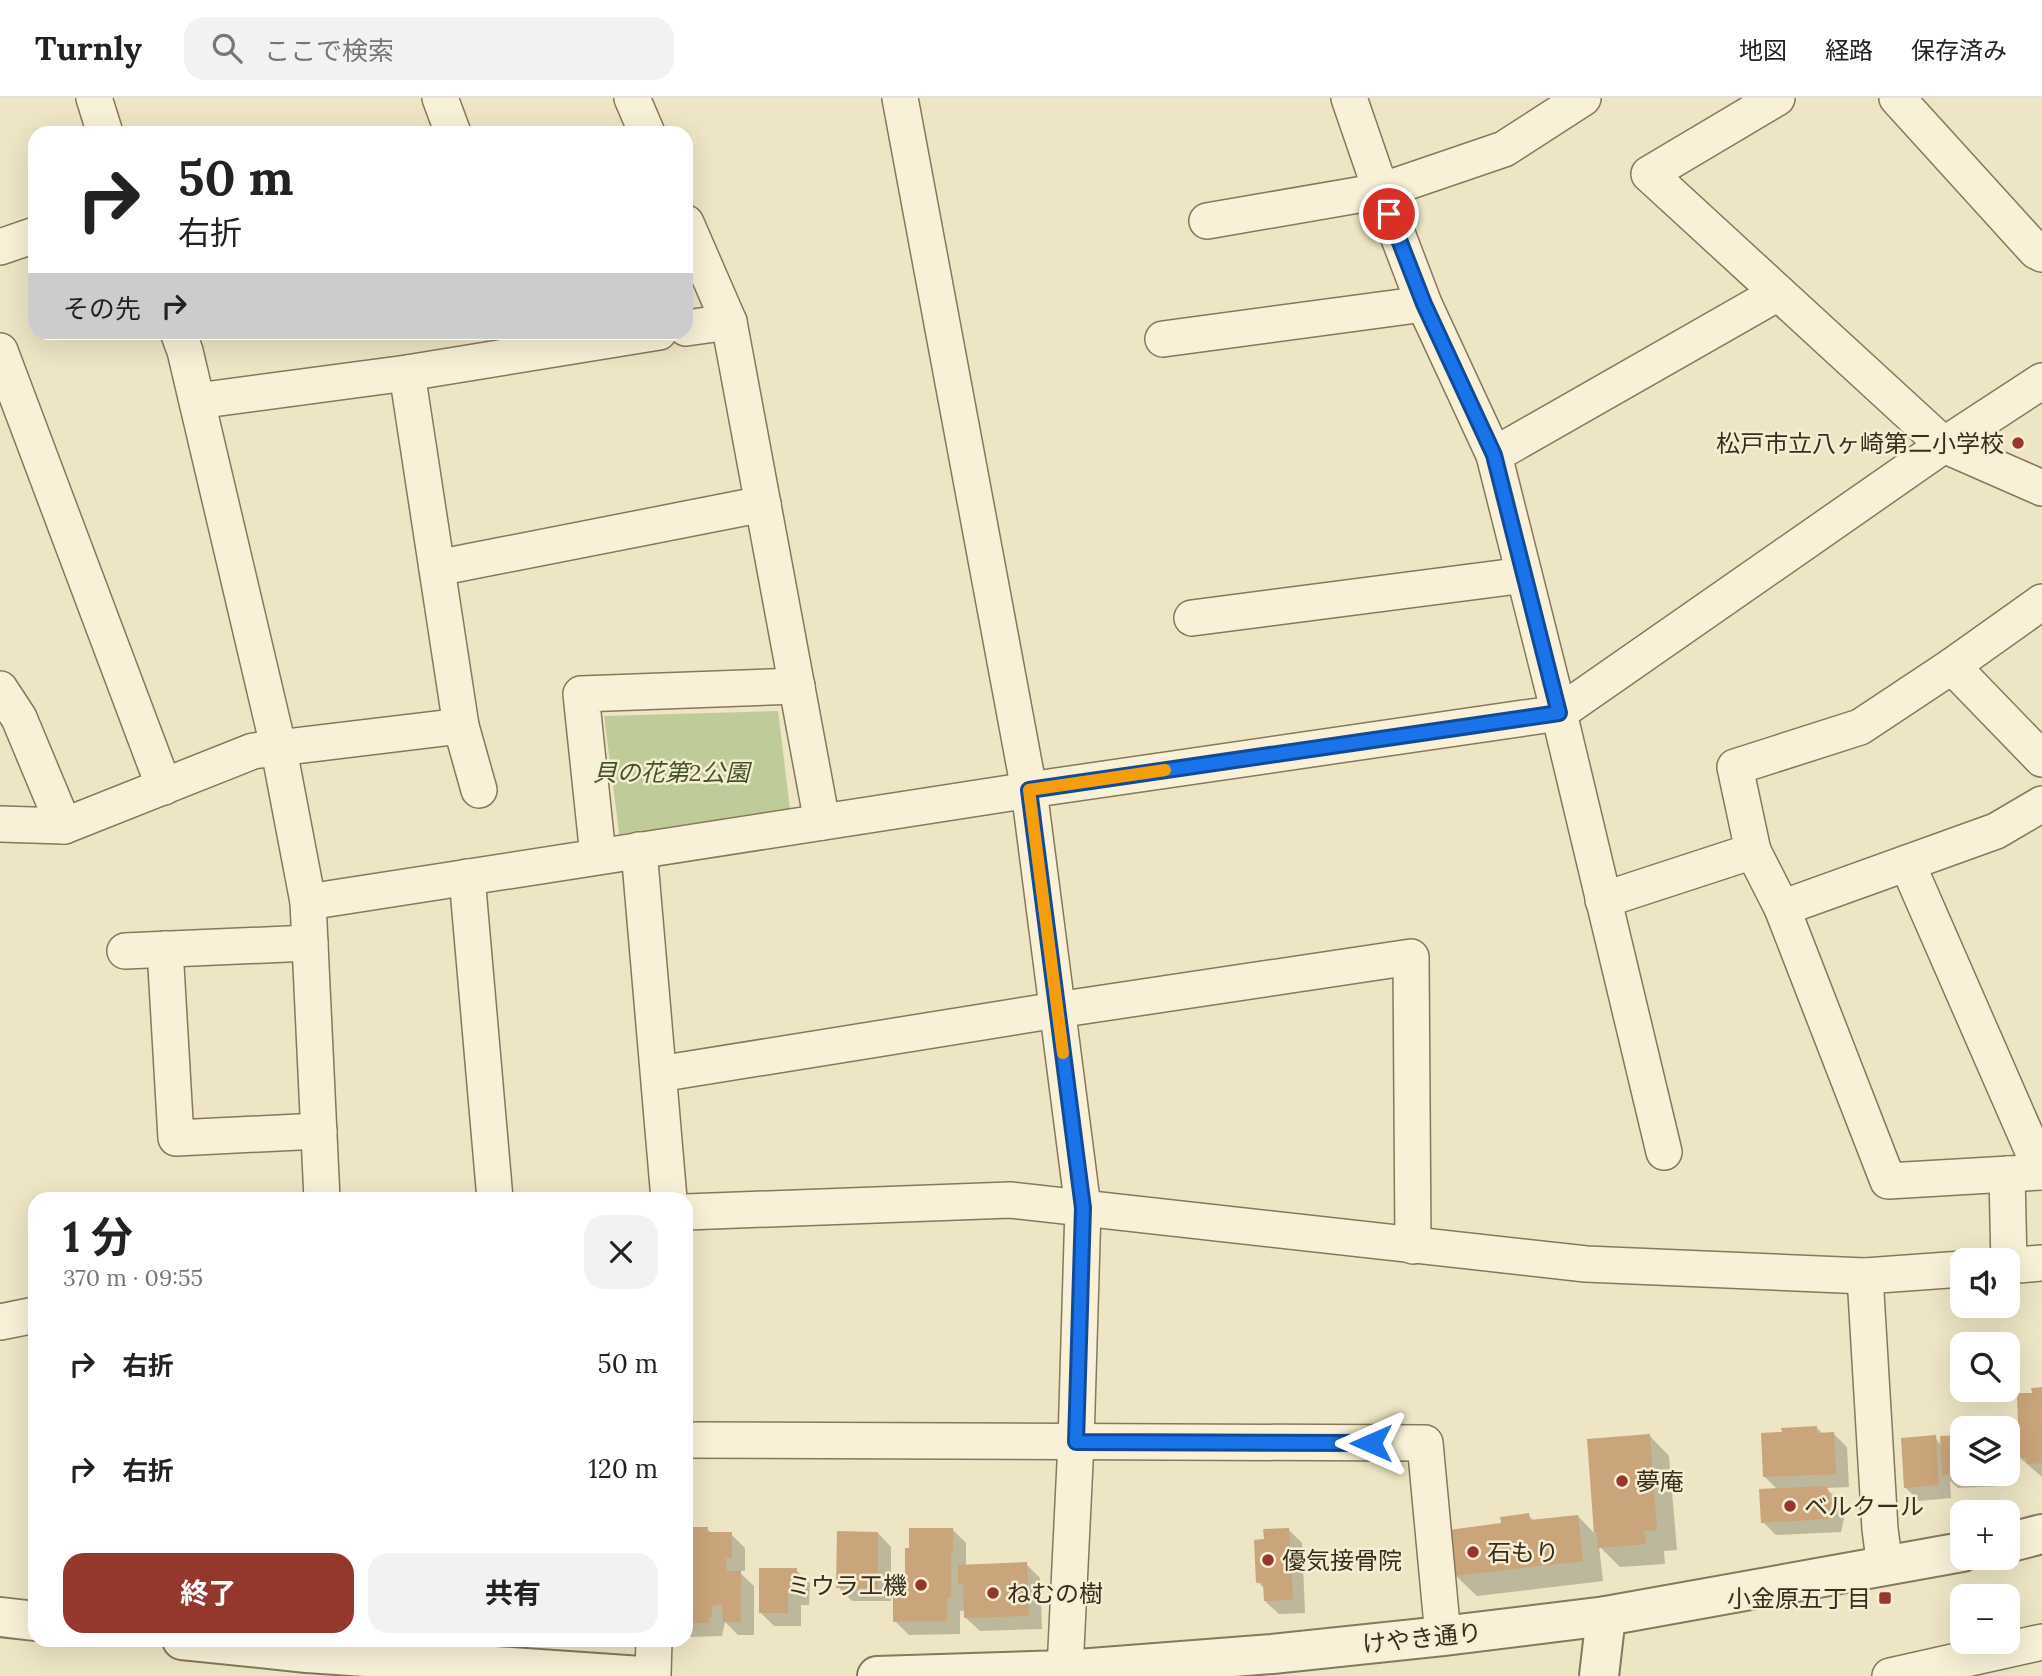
<!DOCTYPE html>
<html lang="ja">
<meta charset="utf-8">
<style>
body{margin:0;font-family:Lora,"Noto Sans JP",serif;background:#f2f2f2;color:#222;height:100vh;display:flex;flex-direction:column;font-size:26px;white-space:nowrap}
*{box-sizing:border-box;margin:0}
p{font-size:23px;color:#767676}
.icon{flex:none;width:38px;height:38px;fill:none;stroke:currentColor;stroke-width:2;stroke-linecap:round;stroke-linejoin:round}
.map{position:relative;flex:1;overflow:hidden}
.panel{position:absolute;left:28px;top:1094px;width:665px;height:455px;display:flex;flex-direction:column;background:#fff;border-radius:21px;box-shadow:0 7px 28px #0002}
.panel>*{flex:none}
.hud{position:absolute;left:28px;top:28px;width:665px;height:214px;border-radius:21px;box-shadow:0 7px 28px #0002;background:#fff;color:#222;overflow:hidden}
.buttons{position:absolute;left:1950px;top:1150px;display:grid;gap:14px}
.buttons a{display:grid;place-items:center;width:70px;height:70px;border-radius:14px;background:#fff;box-shadow:0 7px 28px #0002;font-size:35px}
.pin{position:absolute;display:grid;place-items:center;width:60px;height:60px;color:#fff;margin:-30px;border:4px solid #fff;border-radius:50%;box-shadow:0 2px 7px #0007}
.me{position:absolute;width:77px;margin:-38px;rotate:270deg;stroke-linejoin:round;filter:drop-shadow(0 0 5px #0008)}
.turn{display:flex;align-items:center;gap:24px;height:147px;padding:0 35px;font-size:32px}
.turn .icon{width:91px;height:91px;stroke-width:2.5}
.turn b{display:block;font-size:49px;line-height:60px}
.then{display:flex;align-items:center;height:66px;padding:0 35px;background:#0003;gap:14px;font-size:26px}
.round{display:grid;place-items:center;flex:none;width:74px;height:74px;border-radius:21px;background:#f2f2f2}
.summary{display:flex;align-items:center;justify-content:space-between;height:119px;padding:0 35px}
h1{font-size:42px;font-weight:700;line-height:52px}
.cta{display:flex;gap:14px;margin-top:auto;padding:14px 35px}
.cta a{flex:1;height:80px;border-radius:21px;background:#94372c;color:#fff;font-size:28px;font-weight:700;line-height:80px;text-align:center}
.cta a+a{background:#f2f2f2;color:#222}
ul{padding:0;list-style:none}
li{display:flex;align-items:center;gap:21px;height:105px;padding:0 35px}
li div{flex:1}
li b{display:block;font-size:26px}
li em{font-style:normal}
header{display:flex;align-items:center;gap:42px;box-sizing:border-box;height:98px;padding:0 35px;background:#fff;border-bottom:2px solid #e0e0e0}
header strong{font-size:33px}
nav{display:flex;gap:38px;margin-inline-start:auto;font-size:24px}
.search{width:490px;height:63px;background:#f2f2f2;display:flex;align-items:center;gap:18px;box-sizing:border-box;padding:0 24px;border-radius:21px;color:#767676;font-size:26px}
.map>svg:first-child{display:block}
</style>
<header>
<strong>Turnly</strong>
<div class="search"><svg class="icon" aria-label="search" viewBox="0 0 24 24"><circle cx="10" cy="10" r="6"/><path d="M15 15l6 6"/></svg>ここで検索</div>
<nav><a>地図</a><a>経路</a><a>保存済み</a></nav>
</header>
<div class="map">
<svg width="2042" height="1578" viewBox="0 0 2042 1578">
<rect width="100%" height="100%" fill="#ede5c4"/>
<path fill="#bfcb98" d="M778 613 790 711 620 742 604 618Z"/>
<g fill="#0003">
<path d="M2042 1291V1379L2020 1360 2033 1296Z"/>
<path d="M1817 1330 1823 1336H1834L1847 1349 1849 1389 1826 1390 1840 1404 1844 1421 1841 1434 1776 1437 1763 1424 1778 1392 1764 1378Z"/>
<path d="M1649 1337 1669 1358 1677 1452 1664 1453 1665 1466 1620 1469 1599 1448 1603 1483 1477 1498 1456 1478 1503 1427 1528 1417 1535 1424 1578 1418 1595 1436 1589 1342Z"/>
<path d="M1935 1339 1962 1376H1999L2000 1388 1958 1390 1950 1383 1951 1400 1919 1403 1905 1389Z"/>
<path d="M707 1431 713 1436H731L745 1450V1473H738L754 1488V1537H738L725 1524 722 1538 686 1539V1462Z"/>
<path d="M953 1432 966 1445V1469L1026 1466 1040 1480 1042 1531 980 1533 966 1520V1512L960 1513V1536L909 1537 895 1523 906 1496Z"/>
<path d="M1289 1432 1302 1445 1305 1515 1279 1516 1265 1503V1491L1258 1484Z"/>
<path d="M878 1435 891 1449V1503H852L838 1489Z"/>
<path d="M796 1472 810 1485 809 1507H801V1528H774L761 1515Z"/>
</g>
<g fill="#caa47a">
<path d="M2042 1289V1365L2027 1366 2026 1360H2019L2017 1295H2032L2031 1290Z"/>
<path d="M1817 1328V1335L1834 1334 1836 1376 1763 1379 1761 1335 1782 1334 1781 1330Z"/>
<path d="M1650 1336 1657 1432 1644 1433 1646 1446 1598 1450 1597 1435H1594L1587 1341Z"/>
<path d="M1936 1337 1939 1387 1904 1390 1901 1340Z"/>
<path d="M1962 1337V1376L1942 1377 1940 1338Z"/>
<path d="M1827 1388 1831 1406 1827 1421 1761 1425 1759 1391Z"/>
<path d="M1529 1415 1530 1422 1578 1417 1583 1463 1454 1478 1449 1432 1501 1425 1500 1419Z"/>
<path d="M691 1429H708L707 1434H732V1460H726L727 1473H741V1524H723L722 1507 712 1508V1519L709 1518V1525H686V1460L688 1433 690 1434Z"/>
<path d="M909 1430H953V1453H951V1499L947 1500V1523L893 1524V1494H905V1450H909Z"/>
<path d="M1289 1430 1293 1502 1264 1503 1263 1484 1256 1485 1254 1442 1264 1441 1263 1431Z"/>
<path d="M837 1433 878 1434V1490H836Z"/>
<path d="M1027 1464 1029 1518 964 1520 963 1486H958V1467Z"/>
<path d="M759 1470H797L796 1494H788V1515H759Z"/>
</g>
<g fill="none" stroke-linecap="round" stroke-linejoin="round">
<g stroke="#87775b" stroke-width="38">
<g id="minor">
<path d="M94 0 105 35"/>
<path d="M440 0 453 35"/>
<path d="M632 0 647 35"/>
<path d="M900 0 1029 692 1083 1110 1076 1344 1065 1572"/>
<path d="M1349 0 1381 93 1424 206 1494 357 1559 615 1664 1054"/>
<path d="M1777 0 1649 76 1944 347 2042 390"/>
<path d="M1897 0 2036 153 2042 156"/>
<path d="M1207 123 1381 93 1504 51 1583 0"/>
<path d="M686 125 729 224 822 724"/>
<path d="M0 149 35 137"/>
<path d="M686 230 729 224"/>
<path d="M178 234 185 253 279 652 308 804 322 1101"/>
<path d="M1163 241 1424 206"/>
<path d="M0 253 164 689"/>
<path d="M407 275 461 628 479 692"/>
<path d="M197 303 407 275 659 234"/>
<path d="M1494 357 1778 195"/>
<path d="M437 470 763 406"/>
<path d="M1192 520 1524 477"/>
<path d="M1952 568 2042 661"/>
<path d="M0 591 19 620 64 728"/>
<path d="M0 726 64 728 253 653 461 628"/>
<path d="M639 752 669 1101"/>
<path d="M1753 753 1782 810 1888 1083 2042 1074"/>
<path d="M598 758 581 596 797 588"/>
<path d="M1907 765 2042 1074"/>
<path d="M467 779 495 1101"/>
<path d="M1603 802 1753 753 1735 669 1860 629 1952 568 2042 504"/>
<path d="M308 804 1029 692 1559 615 1944 347 2042 283"/>
<path d="M1782 810 1996 733 2042 706"/>
<path d="M165 851 176 1040 319 1033"/>
<path d="M125 853 310 845"/>
<path d="M659 976 1057 912 1411 859 1413 1148"/>
<path d="M2007 1076 2009 1167"/>
<path d="M686 1114 1010 1102 1586 1166 1865 1178 1962 1171"/>
<path d="M2007 1168 2042 1165"/>
<path d="M1865 1178 1880 1431 1885 1469"/>
<path d="M0 1224 35 1217"/>
<path d="M686 1342 1425 1345 1443 1538"/>
<path d="M653 1578 654 1542"/>
<path d="M1890 1578 2042 1544"/>
</g>
</g>
<g stroke="#87775b" stroke-width="42">
<g id="tertiary">
<path d="M2007 1445 2042 1436"/>
<path d="M0 1519 35 1523"/>
<path d="M182 1542 307 1555 641 1578"/>
<path d="M877 1578 1065 1572 1272 1556 1443 1538 1606 1518 1962 1454"/>
<path d="M1599 1578 1606 1518"/>
</g>
</g>
<use href="#minor" stroke="#f8f1d7" stroke-width="35"/>
<use href="#tertiary" stroke="#f8f1d7" stroke-width="38"/>
</g>
<g fill="none" stroke-linecap="round" stroke-linejoin="round">
<g stroke="#114b97" stroke-width="18">
<path id="route" d="M1371 1345 1076 1344 1083 1110 1029 692 1559 615 1494 357 1424 206 1389 116"/>
</g>
<use href="#route" stroke="#1a73e8" stroke-width="12"/>
<path stroke="#f59e0b" stroke-width="12" d="M1063 955 1029 692 1165 672"/>
</g>
<g fill="#94372c" stroke="#f5eed3" stroke-width="2.5">
<circle cx="2018" cy="345" r="7"/>
<circle cx="1622" cy="1383" r="7"/>
<circle cx="1790" cy="1408" r="7"/>
<circle cx="1473" cy="1454" r="7"/>
<circle cx="1268" cy="1462" r="7"/>
<circle cx="921" cy="1487" r="7"/>
<circle cx="993" cy="1495" r="7"/>
<rect x="1878" y="1493" width="14" height="14" rx="3.5"/>
</g>
<g text-anchor="middle" dominant-baseline="central" stroke-width="5" stroke-linejoin="round" paint-order="stroke">
<g font-size="24" fill="#372d1e" stroke="#f5eed3" text-anchor="start">
<text x="2004" y="345" text-anchor="end">松戸市立八ヶ崎第二小学校</text>
<text x="1636" y="1383">夢庵</text>
<text x="1804" y="1408">ベルクール</text>
<text x="1487" y="1454">石もり</text>
<text x="1282" y="1462">優気接骨院</text>
<text x="907" y="1487" text-anchor="end">ミウラ工機</text>
<text x="1007" y="1495">ねむの樹</text>
<text x="1871" y="1500" text-anchor="end">小金原五丁目</text>
</g>
<g font-size="24" font-style="italic" fill="#435325" stroke="#f5eed3">
<text x="671" y="674">貝の花第2公園</text>
</g>
<g font-size="24" fill="#372d1e" stroke="#f5eed3">
<text transform="translate(1422 1540) rotate(-6)">けやき通り</text>
</g>
</g>
</svg>
<div class="buttons">
<a><svg class="icon" aria-label="sound" viewBox="0 0 24 24"><path d="M4 9h4l5-4v14l-5-4H4zM17 9q2 3 0 6"/></svg></a>
<a><svg class="icon" aria-label="search" viewBox="0 0 24 24"><circle cx="10" cy="10" r="6"/><path d="M15 15l6 6"/></svg></a>
<a><svg class="icon" aria-label="layers" viewBox="0 0 24 24"><path d="M12 4l9 5-9 5-9-5zM3 14l9 5 9-5"/></svg></a>
<a>+</a>
<a>−</a>
</div>
<div class="pin" style="left:1389px;top:116px;background:#d93025"><svg class="icon" aria-label="arrive" viewBox="0 0 24 24"><path d="M6 21V4h12l-3 4 3 4H6"/></svg></div>
<svg class="me" style="left:1371px;top:1345px" viewBox="-20 -20 40 40"><path d="M0-17L14 15 0 8-14 15z" fill="#1a73e8" stroke="#fff" stroke-width="4"/></svg>
<div class="hud">
<div class="turn"><svg class="icon" aria-label="right" viewBox="0 0 24 24"><path d="M7 20v-9h11M14 6l5 5-5 5"/></svg><div><b>50 m</b>右折</div></div>
<div class="then">その先<svg class="icon" aria-label="right" viewBox="0 0 24 24"><path d="M7 20v-9h11M14 6l5 5-5 5"/></svg></div>
</div>
<section class="panel">
<div class="summary"><div><h1>1 分</h1><p>370 m · 09:55</p></div><a class="round"><svg class="icon" aria-label="close" viewBox="0 0 24 24"><path d="M6 6l12 12M18 6L6 18"/></svg></a></div>
<ul>
<li><svg class="icon" aria-label="right" viewBox="0 0 24 24"><path d="M7 20v-9h11M14 6l5 5-5 5"/></svg><div><b>右折</b></div><em>50 m</em></li>
<li><svg class="icon" aria-label="right" viewBox="0 0 24 24"><path d="M7 20v-9h11M14 6l5 5-5 5"/></svg><div><b>右折</b></div><em>120 m</em></li>
</ul>
<div class="cta"><a>終了</a><a>共有</a></div>
</section>
</div>
